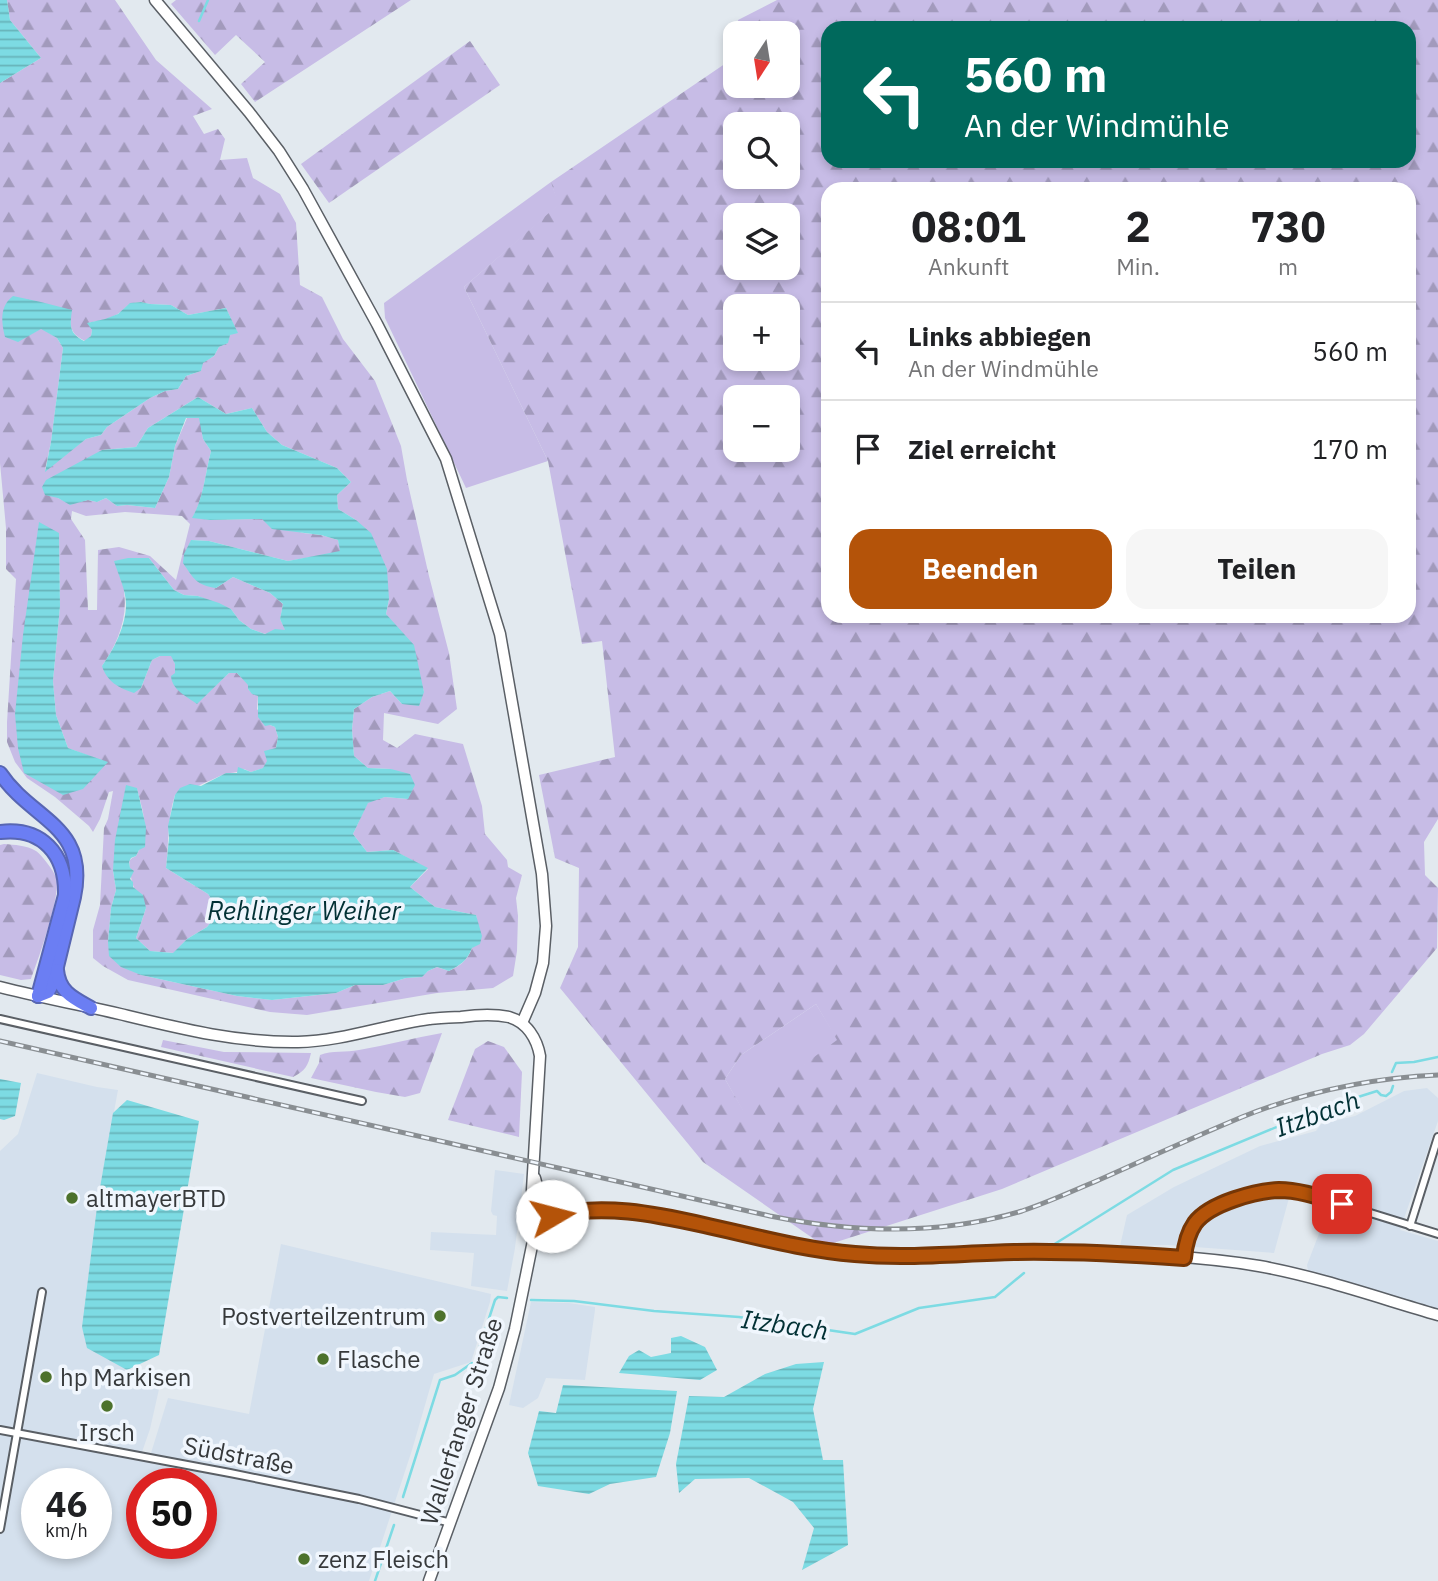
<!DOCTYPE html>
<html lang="de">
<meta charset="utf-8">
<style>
body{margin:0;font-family:"IBM Plex Sans",sans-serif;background:#f6f6f6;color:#202124;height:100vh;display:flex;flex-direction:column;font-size:26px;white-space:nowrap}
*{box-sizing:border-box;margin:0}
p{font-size:23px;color:#757577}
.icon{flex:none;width:38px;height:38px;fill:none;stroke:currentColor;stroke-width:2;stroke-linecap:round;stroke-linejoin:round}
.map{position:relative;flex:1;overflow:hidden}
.side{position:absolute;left:821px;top:182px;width:595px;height:441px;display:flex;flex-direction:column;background:#fff;border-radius:21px;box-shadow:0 4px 10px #0003}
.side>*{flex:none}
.banner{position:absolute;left:821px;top:21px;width:595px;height:147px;border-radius:21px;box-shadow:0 4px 10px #0003;background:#00695c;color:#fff;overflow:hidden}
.needle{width:46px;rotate:192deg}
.fabs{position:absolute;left:723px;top:21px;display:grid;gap:14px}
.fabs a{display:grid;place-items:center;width:77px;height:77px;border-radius:14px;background:#fff;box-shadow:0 4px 10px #0003;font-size:35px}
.speed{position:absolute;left:21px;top:1468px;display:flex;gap:14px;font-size:35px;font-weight:700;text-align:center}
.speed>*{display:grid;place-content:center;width:91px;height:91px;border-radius:50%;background:#fff;box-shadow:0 4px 10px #0003;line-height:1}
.speed small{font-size:18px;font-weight:400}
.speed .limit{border:10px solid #d22;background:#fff;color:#111}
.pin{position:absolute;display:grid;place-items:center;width:60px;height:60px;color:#fff;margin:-30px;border-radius:14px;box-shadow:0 4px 10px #0006}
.me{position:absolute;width:77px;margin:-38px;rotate:82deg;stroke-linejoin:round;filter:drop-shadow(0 0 5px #0008)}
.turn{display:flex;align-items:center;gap:24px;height:147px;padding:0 28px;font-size:32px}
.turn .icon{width:91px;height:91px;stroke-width:2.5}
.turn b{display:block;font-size:49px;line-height:60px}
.eta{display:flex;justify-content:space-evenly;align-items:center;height:119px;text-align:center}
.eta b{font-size:42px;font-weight:800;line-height:49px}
.action{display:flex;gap:14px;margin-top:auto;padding:14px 28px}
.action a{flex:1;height:80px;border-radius:21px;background:#b45309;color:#fff;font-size:28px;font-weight:800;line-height:80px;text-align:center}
.action a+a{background:#f6f6f6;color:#202124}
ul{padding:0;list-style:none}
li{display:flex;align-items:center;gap:21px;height:98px;padding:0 28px;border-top:2px solid #e0e0e0}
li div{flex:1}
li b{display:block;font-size:26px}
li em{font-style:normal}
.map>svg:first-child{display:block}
</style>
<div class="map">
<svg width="1438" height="1581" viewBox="0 0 1438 1581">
<defs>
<pattern id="forest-firs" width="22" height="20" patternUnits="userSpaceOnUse" patternTransform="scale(1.75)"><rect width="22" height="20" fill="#c7bce6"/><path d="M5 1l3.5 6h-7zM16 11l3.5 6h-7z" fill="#a29abc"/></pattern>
<pattern id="water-rules" width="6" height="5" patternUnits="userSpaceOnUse" patternTransform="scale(1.75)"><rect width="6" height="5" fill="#7ddbe3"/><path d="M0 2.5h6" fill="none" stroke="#67b3b9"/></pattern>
</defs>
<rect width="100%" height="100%" fill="#e2e9ef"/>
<g fill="#d4e0ed" fill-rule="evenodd">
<path d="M37 1073 97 1087 118 1090 98 1199 127 1370 162 1376 150 1429 142 1452 151 1453 168 1398 249 1414 281 1244 491 1294 490 1302 471 1362 434 1374 412 1450 369 1581H0V1151L18 1134ZM37 1484H96V1544H37ZM142 1484H201V1544H142Z"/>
<path d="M1427 1088 1438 1098V1121L1400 1230 1438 1241V1309L1308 1271 1307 1265 1333 1197 1308 1188 1292 1187 1274 1253 1168 1245 1120 1246 1127 1215 1174 1187 1260 1146 1316 1131 1321 1124 1355 1116 1404 1091Z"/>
<path d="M495 1170 524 1174 515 1248 507 1291 471 1286 474 1253 430 1250 431 1232 496 1235 497 1216 493 1215 491 1211Z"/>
<path d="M531 1302 569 1303 595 1307V1310L585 1380 546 1378 538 1398 523 1408 509 1405Z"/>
</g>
<g fill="#c7bce6">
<path d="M551 182 559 205 464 287 548 461 466 488 385 318 384 303Z"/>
<path d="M816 1004 838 1040 743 1111 725 1079 741 1055Z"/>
</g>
<g fill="url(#forest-firs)" fill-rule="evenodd">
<path d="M7 0H115L156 60 212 109 193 116 204 134 218 129 225 139 220 160 247 158 253 178 280 194 296 223 300 285 322 297 343 339 375 381 401 446 407 480 429 576 449 653 457 709 438 724 384 713 383 740 397 748 415 734 463 744 482 806 485 834 507 860 508 867 522 875 516 898 518 916 517 951 513 976 493 988 437 993 307 1015 270 1012 128 980 103 966 93 958V930L100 905 104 828 108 819 113 791 109 792 100 819 93 832 89 826 55 797 27 778 15 762 7 742V722L16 579 6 569V528L0 463V83L41 58 10 20ZM141 302 150 304 171 305 188 315 226 308 237 332 229 335 227 343 219 347 214 356 202 363 201 371 186 376 178 389 165 391 150 398 107 427 101 435 86 439 45 470 51 442 63 348 57 338 41 328 30 335 71 310C70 326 69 333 85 341L91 336 92 330 88 323C97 321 107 320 116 315 128 308 125 303 141 302ZM198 397 226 414 252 408 267 432 282 445 337 468 351 482 337 495 338 509 356 520 389 599 386 614 418 671 424 692 402 704 390 691 372 697 354 709 352 729 354 756 368 768 391 769 408 799 385 797 368 802 353 834 367 852 393 850 428 869 410 887 435 907 476 915C479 928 474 952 464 961 460 966 454 968 449 971L437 967 428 971 421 977 406 978 383 985H355L336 993 272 1000 237 996 141 975 108 942 111 908 116 890 113 870 137 789C144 815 150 831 136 856 128 860 129 861 130 870 132 888 136 892 146 908L136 938 150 951 174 953 187 939 207 927 220 911 208 894 166 868C169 843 167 819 175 795 191 790 206 782 222 775 230 772 236 774 244 769L251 772 264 768 276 748 278 737 275 727 270 725 257 709 258 696 252 693 248 689 249 685 237 673H229L197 703 175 673V664L172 656H160L152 660 141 688 102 666C117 645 128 618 124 592L149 558 174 590 184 595 198 596 231 609 239 620 251 629 265 634 286 631 280 619 283 604 270 593 233 577 216 588 191 540 209 541 288 561 341 552 338 540 321 535 303 533 262 519 210 520 193 517C204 496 205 474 211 451L203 439 200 418H187L175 446 169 477 155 508 127 505 117 506 106 498 97 502 88 500 70 504 58 498 102 450 136 447 148 428ZM72 511 86 516 125 512 182 516 190 524 176 580 150 556 119 547 98 550 97 610H88L85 540 71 519ZM59 533 60 606 53 681 56 715 68 748 108 763 18 748Z"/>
<path d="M176 0H411L255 102 241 84 265 62 236 35 215 55 171 4Z"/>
<path d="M777 0H1438V819L1424 842 1425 875 1438 888 1437 948 1364 1034 1350 1045 1322 1054 1002 1189 824 1246 703 1162 560 988 578 947 579 868 555 858 539 775 615 757 602 641 582 644 548 461 464 287 558 205 551 182 735 57V86H788V33H741L738 20ZM828 28H1409V161H828ZM735 124H788V177H735ZM828 189H1409V616H828ZM735 215H788V268H735ZM735 306H788V359H735ZM735 397H788V450H735ZM816 1004 837 1040 743 1110 725 1079 741 1055Z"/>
<path d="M470 41 500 85 329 203 301 164Z"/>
<path d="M4 844C15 845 26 845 36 851 41 854 54 871 56 877 62 894 38 960 31 979L21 980 0 975V845Z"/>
<path d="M442 1033 420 1093 405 1097 376 1092 311 1078 319 1063 320 1055C332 1050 346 1053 359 1050 387 1045 414 1038 442 1033Z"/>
<path d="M163 1040 224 1052 311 1053C308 1066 305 1071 293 1077L161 1047Z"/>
<path d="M488 1041 504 1047 522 1072 519 1137 448 1120 475 1049Z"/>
</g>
<g fill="url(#water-rules)">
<path d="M0 0H7L10 20 41 58 0 83Z"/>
<path d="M13 296 41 302 72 310C70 326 69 333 84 341L91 336 92 330 87 323 105 319 118 314 130 303 141 302 150 304 171 305 188 315 226 308 238 333 230 335 228 343 219 347 214 356 203 363 201 371 186 376 178 389 165 391 150 398 107 427 101 435 86 439 45 472 51 442 63 348 57 338 41 329 18 342 5 337C1 320 0 306 13 296Z"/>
<path d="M198 397 226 414 252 408 267 432 282 445 337 468 351 482 337 495 338 509 356 520 371 533 387 569 389 599 386 614 414 645 424 692 419 706 402 704 390 691 372 697 354 709 352 729 354 756 368 768 391 769 410 774 415 785 408 799 385 797 368 803 353 834 367 852 393 850 428 868 410 887 435 907 476 915 482 936 480 944 472 948C467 961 460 965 449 971L437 967 428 971 422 977 406 978 383 985H355L336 993 272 1000 237 996 141 975 121 967 109 956 108 942 111 908 116 890 113 870 115 840 126 785 137 788 146 827 145 847 139 850 136 856 131 858 129 862 130 868 134 871 130 879 133 882V887L143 895 146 908 136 938 150 951 173 953 187 939 207 927 220 911 208 894 166 868 169 838 168 826 175 795 180 788 190 784 201 786 226 773H237L238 767 251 772 263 768 267 761 264 751 276 748 278 737 275 727 270 725 265 726 258 717V696L252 694 248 689V685L237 673H229L197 704C186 696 172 690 171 676L175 673V664L171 656H160L152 660 141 688 134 693C119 688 107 682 102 666 114 649 126 626 126 604 126 590 118 574 114 561L128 558H149L174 590 184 595 198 596 219 603 231 609 239 620 251 629 265 634 275 629 285 630 280 619 283 604 270 593 233 577 216 588C196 585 194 579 183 563L184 554 191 540 209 541 288 561 340 551 338 540 321 535 272 529 262 519 210 520 192 518C204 497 205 474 211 451L203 439 199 418H186L175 446 169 477 155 508 127 505 117 506 106 498 97 502 88 500 70 505 58 498 45 495 42 487 46 480 102 450 136 447 148 428Z"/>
<path d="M39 522 59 533 60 606 53 681 56 715 68 748 108 762 83 789 63 795 24 773 18 748 15 714 23 635Z"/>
<path d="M0 1079 21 1083 15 1116 4 1120 0 1119Z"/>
<path d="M127 1100 199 1121 159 1355 127 1370 87 1348 82 1327 98 1199 113 1113Z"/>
<path d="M681 1336 705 1347 717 1370 700 1380 619 1373 629 1356 639 1350 651 1357 671 1353V1338Z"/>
<path d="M824 1362 813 1409 823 1460H843L848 1545 802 1570 814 1528 793 1502 749 1478 695 1479 679 1493 676 1464 689 1396 724 1397 765 1374 796 1364Z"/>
<path d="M563 1385 677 1391 670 1433 656 1477 610 1484 589 1494 538 1486 528 1453 539 1411 556 1413Z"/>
</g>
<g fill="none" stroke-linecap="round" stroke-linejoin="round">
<g stroke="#7ddbe3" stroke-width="2.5">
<path d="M199 21 208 0"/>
<path d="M1392 1072 1396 1063 1414 1062 1438 1057"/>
<path d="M1053 1245 1173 1170 1320 1109 1377 1091 1381 1095 1386 1096 1391 1092 1393 1086"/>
<path d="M531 1300 574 1301 654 1311 739 1317 855 1334 919 1308 995 1297 1024 1273"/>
<path d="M480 1346 495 1300 498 1297 507 1298"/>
<path d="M403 1497 440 1380 455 1375 472 1363"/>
<path d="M375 1581 394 1525"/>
</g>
<g stroke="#5a5f65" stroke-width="10">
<g id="street">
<path d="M0 1019 362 1101"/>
<path d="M1410 1226 1438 1137"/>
<path d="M1184 1258C1187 1229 1199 1213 1226 1203 1243 1197 1260 1191 1278 1190 1303 1189 1328 1199 1351 1207 1380 1216 1409 1225 1438 1234"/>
<path d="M0 1430 230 1473 359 1499 451 1523"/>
<path d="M0 1529 42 1292"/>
</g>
</g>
<g stroke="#5a5f65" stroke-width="13">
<g id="secondary">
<path d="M155 0 249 112 279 151 303 189 377 324 446 459 500 634 542 874 546 926 543 963 535 993 522 1023"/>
<path d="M0 987C40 997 80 1005 120 1014 178 1028 237 1043 298 1042 343 1041 385 1025 429 1019 440 1018 450 1017 461 1017 476 1015 494 1014 509 1017 527 1022 537 1039 540 1056L532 1190 535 1206"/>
<path d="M535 1178C538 1200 561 1205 579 1208"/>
<circle cx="539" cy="1219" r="13"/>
<path d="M552 1216C604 1202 659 1215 710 1226 756 1237 803 1249 850 1254 889 1258 928 1256 967 1254 1004 1252 1042 1251 1079 1253 1138 1254 1200 1256 1259 1266 1320 1277 1379 1298 1438 1315"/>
<path d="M429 1581 499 1388 515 1329 535 1231"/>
</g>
</g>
<g stroke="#5866b3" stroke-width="16">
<g id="highway">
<path d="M0 773C32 821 89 825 74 897L53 983 48 992 38 996"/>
<path d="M0 832C42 827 66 854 65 895L38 996"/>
<path d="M57 970C59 992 73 998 91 1008"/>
</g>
</g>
<use href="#street" stroke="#fff" stroke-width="6"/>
<use href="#secondary" stroke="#fff" stroke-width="10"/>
<use href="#highway" stroke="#6b7ef3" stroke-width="12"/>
<g stroke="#898e92" stroke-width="5">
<path id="rail" d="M0 1041 770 1216C854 1233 939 1236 1022 1211 1049 1202 1075 1190 1101 1179 1148 1158 1194 1137 1242 1117 1305 1092 1370 1078 1438 1075"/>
</g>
<use href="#rail" stroke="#f0f6fd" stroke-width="2.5" stroke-dasharray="8" stroke-linecap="butt"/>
</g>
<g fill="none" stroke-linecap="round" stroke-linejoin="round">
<g stroke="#753606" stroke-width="18">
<path id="route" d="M552 1216C602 1203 655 1214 704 1225 754 1236 804 1250 855 1254 908 1259 961 1253 1014 1252 1071 1251 1127 1254 1184 1258 1185 1246 1188 1233 1195 1223 1210 1203 1256 1191 1279 1190 1300 1190 1322 1198 1342 1204"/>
</g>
<use href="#route" stroke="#b45309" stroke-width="12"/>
</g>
<g fill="#4d722c" stroke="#f0f6fd" stroke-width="2.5">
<circle cx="72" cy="1198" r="7"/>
<circle cx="440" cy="1316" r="7"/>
<circle cx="323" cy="1359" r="7"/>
<circle cx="46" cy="1377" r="7"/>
<circle cx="107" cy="1406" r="7"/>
<circle cx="304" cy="1559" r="7"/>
</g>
<g text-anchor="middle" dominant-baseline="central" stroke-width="7" stroke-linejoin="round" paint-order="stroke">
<g font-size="24" fill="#36393b" stroke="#f0f6fd" text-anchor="start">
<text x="86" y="1198">altmayerBTD</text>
<text x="426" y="1316" text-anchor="end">Postverteilzentrum</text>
<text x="337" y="1359">Flasche</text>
<text x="60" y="1377">hp Markisen</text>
<text x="107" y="1432" text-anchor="middle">Irsch</text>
<text x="318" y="1559">zenz Fleisch</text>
</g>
<g font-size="24" fill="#36393b" stroke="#f0f6fd">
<text transform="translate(461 1421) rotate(-72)">Wallerfanger Straße</text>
<text transform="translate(239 1455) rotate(11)">Südstraße</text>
</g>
<g font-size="26" font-style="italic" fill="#023135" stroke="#f0f6fd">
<text x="304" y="910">Rehlinger Weiher</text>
<text transform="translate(1317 1113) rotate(-20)">Itzbach</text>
<text transform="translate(785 1324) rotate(8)">Itzbach</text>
</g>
</g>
</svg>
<div class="fabs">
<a><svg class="needle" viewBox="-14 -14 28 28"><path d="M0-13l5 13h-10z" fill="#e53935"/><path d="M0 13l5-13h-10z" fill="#757577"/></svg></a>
<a><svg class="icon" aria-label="search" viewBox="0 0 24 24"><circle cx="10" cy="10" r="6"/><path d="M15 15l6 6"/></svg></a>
<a><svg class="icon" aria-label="layers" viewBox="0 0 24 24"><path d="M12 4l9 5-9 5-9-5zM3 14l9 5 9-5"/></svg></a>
<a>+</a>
<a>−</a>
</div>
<div class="speed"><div>46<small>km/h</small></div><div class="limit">50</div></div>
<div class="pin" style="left:1342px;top:1204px;background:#d93025"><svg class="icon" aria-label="arrive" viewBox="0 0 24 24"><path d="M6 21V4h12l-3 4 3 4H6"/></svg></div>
<svg class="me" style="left:552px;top:1216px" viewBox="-20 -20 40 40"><circle r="19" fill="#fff"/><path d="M0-13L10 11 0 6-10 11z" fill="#b45309"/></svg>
<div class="banner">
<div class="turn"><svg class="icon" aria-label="left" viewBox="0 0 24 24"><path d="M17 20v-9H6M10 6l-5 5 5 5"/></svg><div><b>560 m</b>An der Windmühle</div></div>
</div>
<section class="side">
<div class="eta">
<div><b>08:01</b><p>Ankunft</p></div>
<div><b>2</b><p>Min.</p></div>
<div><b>730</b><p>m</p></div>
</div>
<ul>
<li><svg class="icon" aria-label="left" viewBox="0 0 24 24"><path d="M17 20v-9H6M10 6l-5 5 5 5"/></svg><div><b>Links abbiegen</b><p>An der Windmühle</p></div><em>560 m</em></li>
<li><svg class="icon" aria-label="arrive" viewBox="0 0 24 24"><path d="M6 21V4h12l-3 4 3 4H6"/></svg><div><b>Ziel erreicht</b></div><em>170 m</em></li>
</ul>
<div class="action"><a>Beenden</a><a>Teilen</a></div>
</section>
</div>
